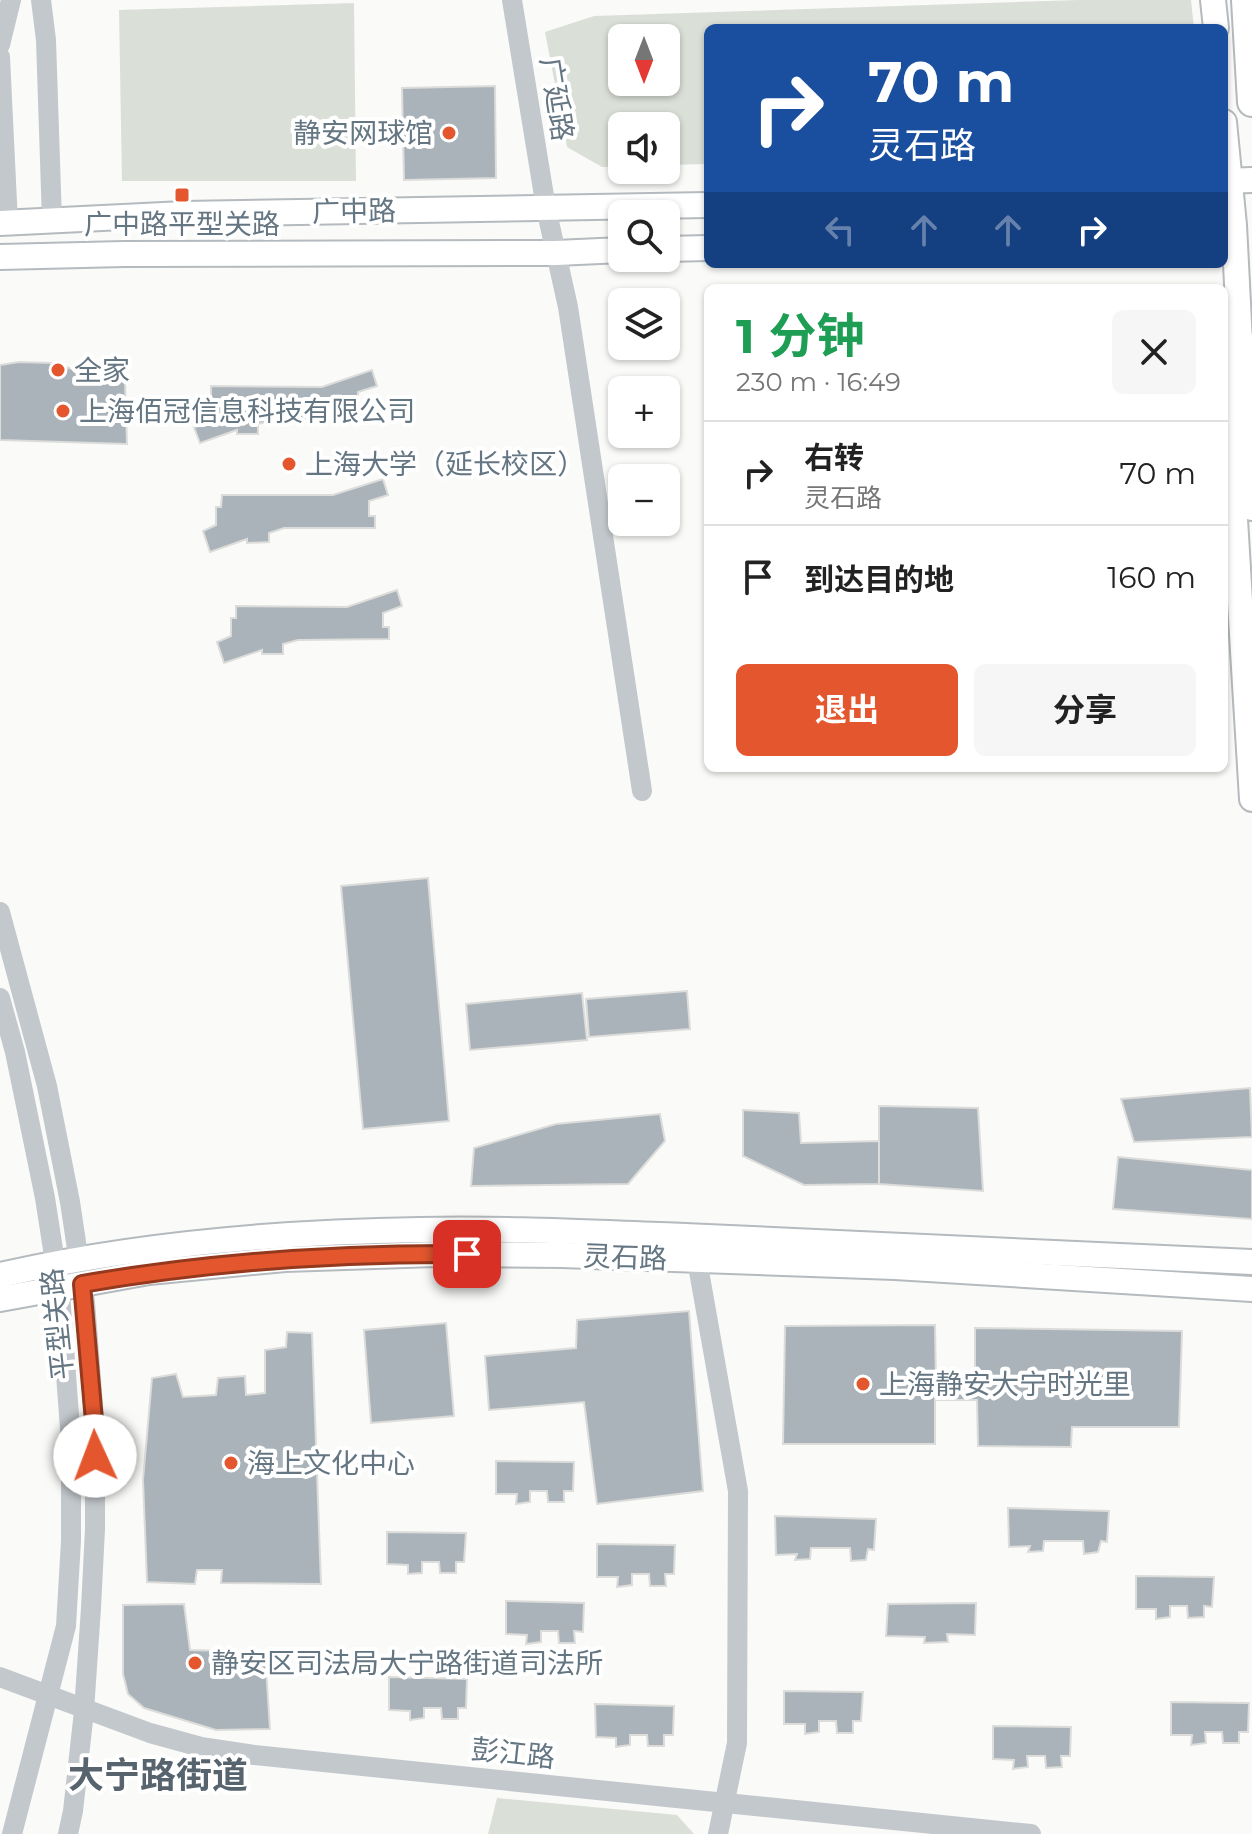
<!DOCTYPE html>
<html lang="zh">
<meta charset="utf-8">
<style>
body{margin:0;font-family:Montserrat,"Noto Sans SC",sans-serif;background:#f6f6f6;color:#222;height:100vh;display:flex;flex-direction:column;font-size:30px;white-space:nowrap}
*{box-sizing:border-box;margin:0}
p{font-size:26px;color:#767676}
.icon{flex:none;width:44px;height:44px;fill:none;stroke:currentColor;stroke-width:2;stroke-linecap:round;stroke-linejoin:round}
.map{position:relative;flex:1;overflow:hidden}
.drawer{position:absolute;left:704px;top:284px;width:524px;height:488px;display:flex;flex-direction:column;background:#fff;border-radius:12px;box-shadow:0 2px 6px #0004}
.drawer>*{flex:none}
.top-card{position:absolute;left:704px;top:24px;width:524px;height:244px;border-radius:12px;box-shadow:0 2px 6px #0004;background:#1a4fa0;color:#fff;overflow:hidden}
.needle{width:52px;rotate:180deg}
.tools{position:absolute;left:608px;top:24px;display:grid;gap:16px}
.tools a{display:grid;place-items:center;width:72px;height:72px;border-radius:12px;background:#fff;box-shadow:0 2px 6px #0004;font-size:40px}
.pin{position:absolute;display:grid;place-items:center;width:68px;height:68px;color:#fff;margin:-34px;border-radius:16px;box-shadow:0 4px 12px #0006}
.me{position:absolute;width:88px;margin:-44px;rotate:358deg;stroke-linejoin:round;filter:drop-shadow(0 0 6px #0008)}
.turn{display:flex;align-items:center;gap:28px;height:168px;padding:0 32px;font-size:36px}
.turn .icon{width:104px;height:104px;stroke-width:2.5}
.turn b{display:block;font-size:56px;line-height:68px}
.lanes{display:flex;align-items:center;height:76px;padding:0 32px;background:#0003;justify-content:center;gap:40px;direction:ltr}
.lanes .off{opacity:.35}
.round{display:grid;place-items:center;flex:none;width:84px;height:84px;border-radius:12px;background:#f6f6f6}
.head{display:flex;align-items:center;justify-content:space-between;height:136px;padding:0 32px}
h1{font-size:48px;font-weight:700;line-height:60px;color:#1e9e55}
.button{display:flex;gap:16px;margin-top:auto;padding:16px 32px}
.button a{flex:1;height:92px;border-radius:12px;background:#e4572e;color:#fff;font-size:32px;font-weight:700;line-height:92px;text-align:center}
.button a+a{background:#f6f6f6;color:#222}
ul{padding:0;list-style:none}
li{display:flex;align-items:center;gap:24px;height:104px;padding:0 32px;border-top:2px solid #e0e0e0}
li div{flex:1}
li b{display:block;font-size:30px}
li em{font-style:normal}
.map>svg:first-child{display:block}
</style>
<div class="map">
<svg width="1252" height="1834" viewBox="0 0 1252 1834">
<rect width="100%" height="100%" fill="#fafaf8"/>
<g fill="#dadfd7" fill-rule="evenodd">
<path d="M1079 0H1191L1194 28H708V164L666 165V126H622V167H602L567 147 545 32 594 16ZM622 38H666V82H622Z"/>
<path d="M354 3 356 181H122L119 10Z"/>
<path d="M497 1798 677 1815 694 1834H488Z"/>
</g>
<g fill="#aab3b9" stroke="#dcdcda" stroke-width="2">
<path d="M495 86 496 178 404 180 402 88Z"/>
<path d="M19 362 51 363 84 372 88 362 125 382 127 444 0 440V365Z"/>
<path d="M372 370 377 386 358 392V407H364V419L273 420 258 424V434H237V430L200 443 192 422 206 416V398H211V386L322 387Z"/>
<path d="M383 479 388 495 369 501V516H375V528H284L269 533V542L247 543V539L210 552 203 531 216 525V507H221L222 495H333Z"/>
<path d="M397 590 402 606 383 613V627H389V639L298 640 283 644V654H262V650L224 663 217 642 231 636V618H236V606L347 607Z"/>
<path d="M428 878 449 1121 363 1129 341 886Z"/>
<path d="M687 991 690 1029 589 1037 586 999Z"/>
<path d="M582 993 587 1040 470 1050 466 1004Z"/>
<path d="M1250 1088 1252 1137 1134 1142 1121 1099Z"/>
<path d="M879 1106 978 1108 983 1191 879 1184Z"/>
<path d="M743 1110 799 1113 801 1143 879 1141V1184L804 1185 743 1156Z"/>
<path d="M660 1114 665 1141 628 1184 471 1186 474 1148 556 1124Z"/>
<path d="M1118 1157 1252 1170V1219L1113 1209Z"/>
<path d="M689 1311 703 1491 597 1504 584 1402 489 1410 485 1356 576 1348 577 1320Z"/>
<path d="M446 1323 454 1416 371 1423 364 1330Z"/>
<path d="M935 1325 936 1383 975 1385V1328L1182 1331 1179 1427H1072L1071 1447 978 1446 977 1400H935V1444H783L785 1326Z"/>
<path d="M287 1332 312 1333 321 1584 221 1583 222 1570H197L195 1584 147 1582 143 1480 152 1378 176 1374 183 1397 216 1395 218 1378 245 1376 246 1395 265 1393V1350L286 1347Z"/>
<path d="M496 1461 574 1462 573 1491H564V1502H548L547 1491H530V1502L516 1504 517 1494H496Z"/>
<path d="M1008 1508 1109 1511 1107 1542 1101 1541 1098 1552 1084 1554 1083 1541H1044L1043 1551 1028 1552 1030 1546 1009 1547Z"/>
<path d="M775 1516 876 1519 874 1550 868 1549 866 1560 851 1561 850 1548H811L810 1559 795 1560 797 1554 776 1555Z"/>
<path d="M387 1532 466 1533 464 1562H456V1573H440L439 1562H422V1573L408 1574V1565L387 1564Z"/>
<path d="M597 1544 675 1545 674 1574H665L666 1586H650L649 1574H632V1585L617 1587 618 1577H597Z"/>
<path d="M1136 1576 1214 1577 1212 1607 1204 1606V1617L1188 1618 1187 1606H1170V1617L1156 1619V1609H1136Z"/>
<path d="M506 1601 584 1603 583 1632 574 1631 575 1643H559L558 1631H541V1642L526 1644 527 1635 506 1634Z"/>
<path d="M976 1603 975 1635 947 1634 948 1642 924 1643 925 1637 886 1636 888 1604Z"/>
<path d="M184 1604 190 1650 265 1652 270 1729 216 1730 144 1708 128 1694 123 1674V1605Z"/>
<path d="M389 1677 467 1679 466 1708H458V1719H442L441 1708H424V1718L410 1720V1711L389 1710Z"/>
<path d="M784 1691 863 1692 861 1721H853V1733H837L836 1721H819V1732L805 1734V1724H784Z"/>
<path d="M1171 1702 1249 1703 1248 1732H1239V1743H1223L1222 1732H1205L1206 1743 1191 1745 1192 1735H1171Z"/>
<path d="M595 1704 674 1706 673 1735H664V1746H648L647 1735H630V1745L616 1747V1738L596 1737Z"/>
<path d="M993 1726 1071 1727 1070 1756H1061L1062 1767 1046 1768 1045 1756H1027L1028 1767 1013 1769 1014 1760 993 1759Z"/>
</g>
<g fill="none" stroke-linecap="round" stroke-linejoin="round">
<g stroke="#b5babe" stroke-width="28">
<g id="major">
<path d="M1213 0 1216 28"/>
<path d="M1224 122 1234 225 1240 342 1228 404 1252 799"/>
<path d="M1224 181 1252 180"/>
<path d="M0 223 184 214 708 205"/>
<path d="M666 249 708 248"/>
<path d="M0 257 124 254 556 253 622 250"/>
<path d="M0 1275C137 1244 279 1232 420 1230 508 1228 596 1233 685 1236 874 1243 1063 1252 1252 1262"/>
<path d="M0 1299 149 1272 285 1259 435 1254 562 1255 895 1267 1252 1289"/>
</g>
</g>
<g stroke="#b4b9bd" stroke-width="32">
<g id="highway">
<path d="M1246 0 1252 102"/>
<path d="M1240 342 1252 506"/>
</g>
</g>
<g stroke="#c3c8cc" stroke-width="20">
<path d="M41 0 46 40 52 221"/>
<path d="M512 0 546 208 568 307 642 791"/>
<path d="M0 45 11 0"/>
<path d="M0 57 8 223"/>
<path d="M0 912 47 1086 70 1202 85 1302 95 1432V1529L91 1608 84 1711 73 1811 68 1834"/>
<path d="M0 998 15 1052 45 1198 60 1294 71 1442V1541L66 1626 12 1834"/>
<path d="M697 1260 738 1491 737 1743 718 1834"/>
<path d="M0 1677 150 1733 201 1747 254 1755 1031 1834"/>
</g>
<use href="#major" stroke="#fff" stroke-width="24"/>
<use href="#highway" stroke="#fff" stroke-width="28"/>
</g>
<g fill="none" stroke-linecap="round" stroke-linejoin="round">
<g stroke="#94391e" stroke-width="20">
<path id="route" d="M95 1456V1432L82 1284C209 1262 338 1253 467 1254"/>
</g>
<use href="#route" stroke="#e4572e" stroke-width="14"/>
</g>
<g fill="#e4572e" stroke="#fff" stroke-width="3">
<circle cx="449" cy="133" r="8"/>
<rect x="174" y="187" width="16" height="16" rx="4"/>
<circle cx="58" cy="370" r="8"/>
<circle cx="63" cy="411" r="8"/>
<circle cx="289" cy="464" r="8"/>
<circle cx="863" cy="1384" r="8"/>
<circle cx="231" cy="1463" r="8"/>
<circle cx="195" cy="1663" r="8"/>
</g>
<g text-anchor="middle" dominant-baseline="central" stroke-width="8" stroke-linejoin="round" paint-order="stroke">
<g font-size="28" fill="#657683" stroke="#fff">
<text transform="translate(557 99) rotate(81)">广延路</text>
<text transform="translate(354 211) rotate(-1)">广中路</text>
<text transform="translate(625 1257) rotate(2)">灵石路</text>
<text transform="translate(57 1324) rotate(-96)">平型关路</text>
<text transform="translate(513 1753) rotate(6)">彭江路</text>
</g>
<g font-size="28" fill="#657683" stroke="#fff" text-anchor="start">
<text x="433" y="133" text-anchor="end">静安网球馆</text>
<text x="182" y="224" text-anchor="middle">广中路平型关路</text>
<text x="74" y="370">全家</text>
<text x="79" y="411">上海佰冠信息科技有限公司</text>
<text x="305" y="464">上海大学（延长校区）</text>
<text x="879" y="1384">上海静安大宁时光里</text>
<text x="247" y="1463">海上文化中心</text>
<text x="211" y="1663">静安区司法局大宁路街道司法所</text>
</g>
<g font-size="36" font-weight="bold" fill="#57646e" stroke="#fff">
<text x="158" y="1775">大宁路街道</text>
</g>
</g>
</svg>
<div class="tools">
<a><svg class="needle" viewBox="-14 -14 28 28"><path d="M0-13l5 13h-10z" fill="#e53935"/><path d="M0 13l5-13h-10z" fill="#767676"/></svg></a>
<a><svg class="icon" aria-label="sound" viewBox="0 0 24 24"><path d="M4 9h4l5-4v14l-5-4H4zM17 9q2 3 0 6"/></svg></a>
<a><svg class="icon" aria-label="search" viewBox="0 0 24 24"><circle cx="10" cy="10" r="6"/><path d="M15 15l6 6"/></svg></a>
<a><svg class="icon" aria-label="layers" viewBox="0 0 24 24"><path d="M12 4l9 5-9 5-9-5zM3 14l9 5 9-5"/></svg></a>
<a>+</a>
<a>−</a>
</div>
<div class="pin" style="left:467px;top:1254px;background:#d93025"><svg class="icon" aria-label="arrive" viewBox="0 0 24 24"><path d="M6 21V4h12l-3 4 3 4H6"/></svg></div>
<svg class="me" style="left:95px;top:1456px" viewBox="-20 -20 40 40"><circle r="19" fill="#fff"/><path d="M0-13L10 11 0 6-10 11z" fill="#e4572e"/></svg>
<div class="top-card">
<div class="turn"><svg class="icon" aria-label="right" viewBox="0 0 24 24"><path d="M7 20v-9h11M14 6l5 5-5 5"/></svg><div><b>70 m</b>灵石路</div></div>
<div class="lanes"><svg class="icon off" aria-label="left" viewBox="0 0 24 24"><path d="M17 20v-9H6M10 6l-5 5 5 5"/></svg><svg class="icon off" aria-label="ahead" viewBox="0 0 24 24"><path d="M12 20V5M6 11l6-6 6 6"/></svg><svg class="icon off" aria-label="ahead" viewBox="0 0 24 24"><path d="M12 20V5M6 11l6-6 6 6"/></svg><svg class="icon" aria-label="right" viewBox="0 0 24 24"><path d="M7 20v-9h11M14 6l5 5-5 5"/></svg></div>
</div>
<section class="drawer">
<div class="head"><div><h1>1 分钟</h1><p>230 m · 16:49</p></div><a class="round"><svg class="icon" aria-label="close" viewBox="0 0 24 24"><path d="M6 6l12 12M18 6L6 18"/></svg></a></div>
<ul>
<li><svg class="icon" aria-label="right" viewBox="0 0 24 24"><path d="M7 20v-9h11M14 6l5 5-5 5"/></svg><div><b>右转</b><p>灵石路</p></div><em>70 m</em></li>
<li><svg class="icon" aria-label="arrive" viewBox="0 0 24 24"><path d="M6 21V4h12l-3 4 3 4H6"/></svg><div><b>到达目的地</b></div><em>160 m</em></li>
</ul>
<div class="button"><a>退出</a><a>分享</a></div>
</section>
</div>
